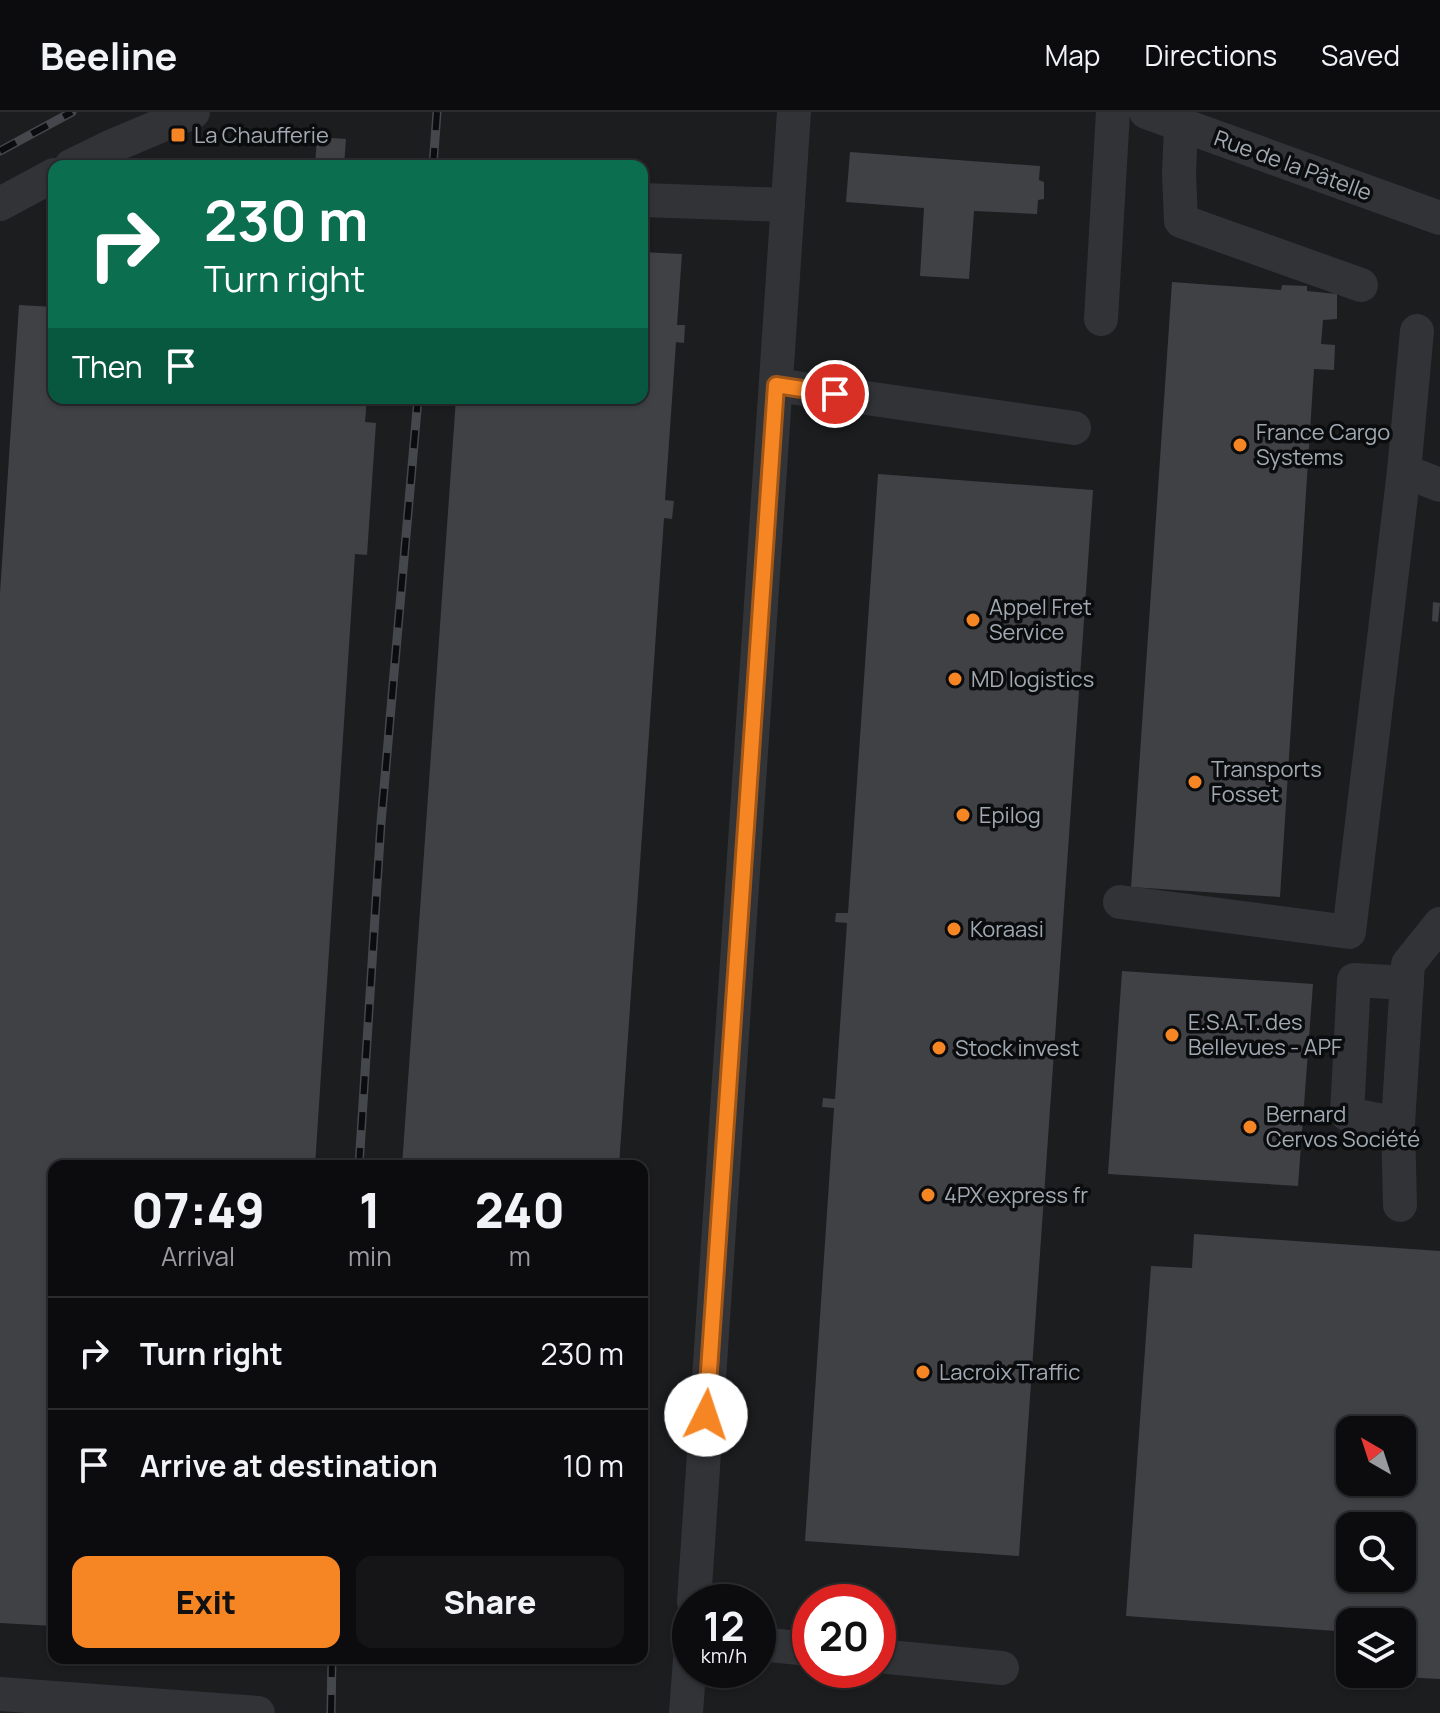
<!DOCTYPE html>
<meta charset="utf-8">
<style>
body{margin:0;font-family:Manrope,sans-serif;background:#151517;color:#f1f3f6;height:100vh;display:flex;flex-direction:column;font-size:30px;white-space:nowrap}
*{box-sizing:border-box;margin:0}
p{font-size:26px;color:#9a9b9e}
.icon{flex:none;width:44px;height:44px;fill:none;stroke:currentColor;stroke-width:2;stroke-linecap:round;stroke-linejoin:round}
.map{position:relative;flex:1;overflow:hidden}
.sheet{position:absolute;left:48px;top:1048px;width:600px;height:504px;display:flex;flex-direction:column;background:#0c0c0e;border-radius:16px;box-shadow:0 2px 6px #0004,0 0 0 2px #2c2c2e}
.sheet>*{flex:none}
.hud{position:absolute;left:48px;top:48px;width:600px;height:244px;border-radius:16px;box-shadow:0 2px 6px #0004,0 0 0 2px #2c2c2e;background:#0b6e4f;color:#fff;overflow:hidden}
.needle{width:52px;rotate:321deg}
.tools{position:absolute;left:1336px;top:1304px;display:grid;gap:16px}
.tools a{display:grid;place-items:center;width:80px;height:80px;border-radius:16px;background:#0c0c0e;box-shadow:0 2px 6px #0004,0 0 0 2px #2c2c2e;font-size:40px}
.speed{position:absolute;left:672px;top:1472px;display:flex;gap:16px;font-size:40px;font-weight:700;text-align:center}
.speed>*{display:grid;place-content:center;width:104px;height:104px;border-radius:50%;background:#0c0c0e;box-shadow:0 2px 6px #0004,0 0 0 2px #2c2c2e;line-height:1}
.speed small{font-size:20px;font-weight:400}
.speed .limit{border:12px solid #d22;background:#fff;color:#111}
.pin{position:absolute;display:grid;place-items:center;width:68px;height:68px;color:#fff;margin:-34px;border:4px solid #fff;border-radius:50%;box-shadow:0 2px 8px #0007}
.me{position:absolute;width:88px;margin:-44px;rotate:4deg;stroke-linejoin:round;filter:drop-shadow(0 0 6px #0008)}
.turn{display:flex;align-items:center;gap:28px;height:168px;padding:0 24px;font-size:36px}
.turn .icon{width:104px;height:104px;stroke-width:2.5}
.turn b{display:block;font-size:56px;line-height:68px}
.then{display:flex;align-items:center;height:76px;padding:0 24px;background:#0003;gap:16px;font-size:30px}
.eta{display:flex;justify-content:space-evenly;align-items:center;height:136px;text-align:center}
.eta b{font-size:48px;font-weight:800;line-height:56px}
.button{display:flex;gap:16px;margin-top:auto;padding:16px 24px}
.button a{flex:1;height:92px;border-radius:16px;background:#f68524;color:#111;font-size:32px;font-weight:800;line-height:92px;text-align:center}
.button a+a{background:#151517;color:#f1f3f6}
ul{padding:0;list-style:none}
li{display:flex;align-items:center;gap:24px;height:112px;padding:0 24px;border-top:2px solid #2c2c2e}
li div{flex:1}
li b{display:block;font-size:30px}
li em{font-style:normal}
header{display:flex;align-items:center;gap:48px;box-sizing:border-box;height:112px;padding:0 40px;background:#0c0c0e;border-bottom:2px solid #2c2c2e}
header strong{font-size:38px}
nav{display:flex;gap:44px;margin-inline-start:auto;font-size:28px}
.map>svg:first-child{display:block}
</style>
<header>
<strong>Beeline</strong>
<nav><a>Map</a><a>Directions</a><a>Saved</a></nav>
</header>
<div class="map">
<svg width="1440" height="1601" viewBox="0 0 1440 1601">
<rect width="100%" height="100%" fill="#101012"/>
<path fill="#1c1d1f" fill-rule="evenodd" d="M0 0H1440V1601H0ZM54 54H642V286H54ZM54 1054H642V1546H54ZM1350 1318H1402V1370H1350ZM1350 1414H1402V1466H1350ZM690 1490H758V1558H690ZM810 1490H878V1558H810ZM1350 1510H1402V1562H1350Z"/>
<g fill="#3f4145" fill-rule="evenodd">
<path d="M317 25 346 27 344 54H315Z"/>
<path d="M850 40 1040 54 1039 68 1044 70V87L1038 88 1037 102 974 99 969 167 920 164 924 96 846 90Z"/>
<path d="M642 140 682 142 677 213H685L684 231 676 230 665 388 674 389 672 407 664 406 619 1054H402L456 286H642Z"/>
<path d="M1172 170 1281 178 1282 173 1307 174V179L1337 182V207L1323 208 1321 232 1335 233 1334 258 1314 257 1280 785 1131 775Z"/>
<path d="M19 193 54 195V286H367L365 310 376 311 367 443 355 442 315 1054H54V1514L0 1511V481Z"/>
<path d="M878 362 1093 378 1019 1444 805 1429 834 996 822 995 823 986 835 987 847 811 835 810 836 801H848Z"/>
<path d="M1433 490 1440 491 1438 510 1432 509Z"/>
<path d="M1122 859 1313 872 1298 1074 1108 1062Z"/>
<path d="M1194 1122 1440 1139V1567L1402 1565V1510H1350V1520L1126 1504 1151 1154 1192 1156ZM1350 1318H1402V1370H1350ZM1350 1414H1402V1466H1350Z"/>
</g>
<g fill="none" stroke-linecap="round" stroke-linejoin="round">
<g stroke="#313337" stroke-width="34">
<path d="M1146 0 1440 106"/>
<path d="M1181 13 1179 62 1181 109 1361 173"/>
<path d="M71 54 110 35 193 0"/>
<path d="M642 88 788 93"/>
<path d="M0 92 54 63"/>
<path d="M1101 207 1113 0"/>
<path d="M776 273 1074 316"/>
<path d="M1404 359 1440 373"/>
<path d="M1120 790 1349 820 1404 359 1417 219"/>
<path d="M1398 1012 1347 1002 1354 868 1407 871"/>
<path d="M1400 1093 1398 1012 1408 852 1440 812"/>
<path d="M694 1490 794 0"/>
<path d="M758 1532 810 1537"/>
<path d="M878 1544 1002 1556"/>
<path d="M0 1582 258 1601"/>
<path d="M686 1601 690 1547"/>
</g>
<g stroke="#44484c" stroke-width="9">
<g id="rail">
<path d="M0 39 72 0"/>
<path d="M433 54 437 0"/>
<path d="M359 1054 381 711 418 286"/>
<path d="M331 1601 332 1546"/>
</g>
</g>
<use href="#rail" stroke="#0b0c0d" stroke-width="6" stroke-dasharray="18" stroke-linecap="butt"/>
</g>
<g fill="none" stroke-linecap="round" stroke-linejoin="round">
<g stroke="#a05617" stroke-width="20">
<path id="route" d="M706 1303 776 273 835 282"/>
</g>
<use href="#route" stroke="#f68524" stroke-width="14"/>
</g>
<g fill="#f68524" stroke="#0b0c0d" stroke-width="3">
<rect x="170" y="15" width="16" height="16" rx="4"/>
<circle cx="1240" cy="333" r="8"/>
<circle cx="973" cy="508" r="8"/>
<circle cx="955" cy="567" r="8"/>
<circle cx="1195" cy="670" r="8"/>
<circle cx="963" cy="703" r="8"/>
<circle cx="954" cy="817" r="8"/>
<circle cx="1172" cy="923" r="8"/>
<circle cx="939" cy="936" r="8"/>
<circle cx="1250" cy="1015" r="8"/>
<circle cx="928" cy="1083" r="8"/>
<circle cx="923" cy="1260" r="8"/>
</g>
<g text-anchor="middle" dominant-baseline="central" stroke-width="7" stroke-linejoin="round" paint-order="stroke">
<g font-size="22" fill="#a1aab3" stroke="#0b0c0d" text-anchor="start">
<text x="194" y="23">La Chaufferie</text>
<text x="1256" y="320">France Cargo<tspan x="1256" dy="25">Systems</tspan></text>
<text x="989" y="495">Appel Fret<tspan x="989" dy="25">Service</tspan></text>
<text x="971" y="567">MD logistics</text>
<text x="1211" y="657">Transports<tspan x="1211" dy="25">Fosset</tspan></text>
<text x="979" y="703">Epilog</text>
<text x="970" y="817">Koraasi</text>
<text x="1188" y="910">E.S.A.T. des<tspan x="1188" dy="25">Bellevues - APF</tspan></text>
<text x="955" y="936">Stock invest</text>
<text x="1266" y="1002">Bernard<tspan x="1266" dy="25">Cervos Société</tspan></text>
<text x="944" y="1083">4PX express fr</text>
<text x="939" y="1260">Lacroix Traffic</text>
</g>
<g font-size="22" fill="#a1aab3" stroke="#0b0c0d">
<text transform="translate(1293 53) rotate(20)">Rue de la Pâtelle</text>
</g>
</g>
</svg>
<div class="tools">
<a><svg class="needle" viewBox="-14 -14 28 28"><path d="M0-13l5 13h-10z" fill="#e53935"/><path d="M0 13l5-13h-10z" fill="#9a9b9e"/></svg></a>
<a><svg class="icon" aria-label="search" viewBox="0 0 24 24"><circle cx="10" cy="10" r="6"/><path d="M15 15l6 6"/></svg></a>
<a><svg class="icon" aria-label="layers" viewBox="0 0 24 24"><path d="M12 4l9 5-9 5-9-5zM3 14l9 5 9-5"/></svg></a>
</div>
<div class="speed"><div>12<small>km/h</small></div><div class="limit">20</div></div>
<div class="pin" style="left:835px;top:282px;background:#d93025"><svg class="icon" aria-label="arrive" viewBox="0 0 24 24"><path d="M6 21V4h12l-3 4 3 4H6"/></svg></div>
<svg class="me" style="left:706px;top:1303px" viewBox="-20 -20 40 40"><circle r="19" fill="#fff"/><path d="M0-13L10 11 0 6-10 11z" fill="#f68524"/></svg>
<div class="hud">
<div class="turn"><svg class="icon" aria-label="right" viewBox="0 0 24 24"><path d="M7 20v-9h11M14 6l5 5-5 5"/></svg><div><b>230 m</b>Turn right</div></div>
<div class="then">Then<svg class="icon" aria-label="arrive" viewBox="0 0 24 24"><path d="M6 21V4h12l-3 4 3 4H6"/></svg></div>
</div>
<section class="sheet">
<div class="eta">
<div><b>07:49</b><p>Arrival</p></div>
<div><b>1</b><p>min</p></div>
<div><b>240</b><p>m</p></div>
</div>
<ul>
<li><svg class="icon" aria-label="right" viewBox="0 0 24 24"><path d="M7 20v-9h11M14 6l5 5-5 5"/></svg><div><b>Turn right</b></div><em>230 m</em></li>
<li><svg class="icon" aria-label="arrive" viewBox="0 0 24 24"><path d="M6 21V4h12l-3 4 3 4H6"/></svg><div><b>Arrive at destination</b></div><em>10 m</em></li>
</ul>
<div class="button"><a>Exit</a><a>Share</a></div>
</section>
</div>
